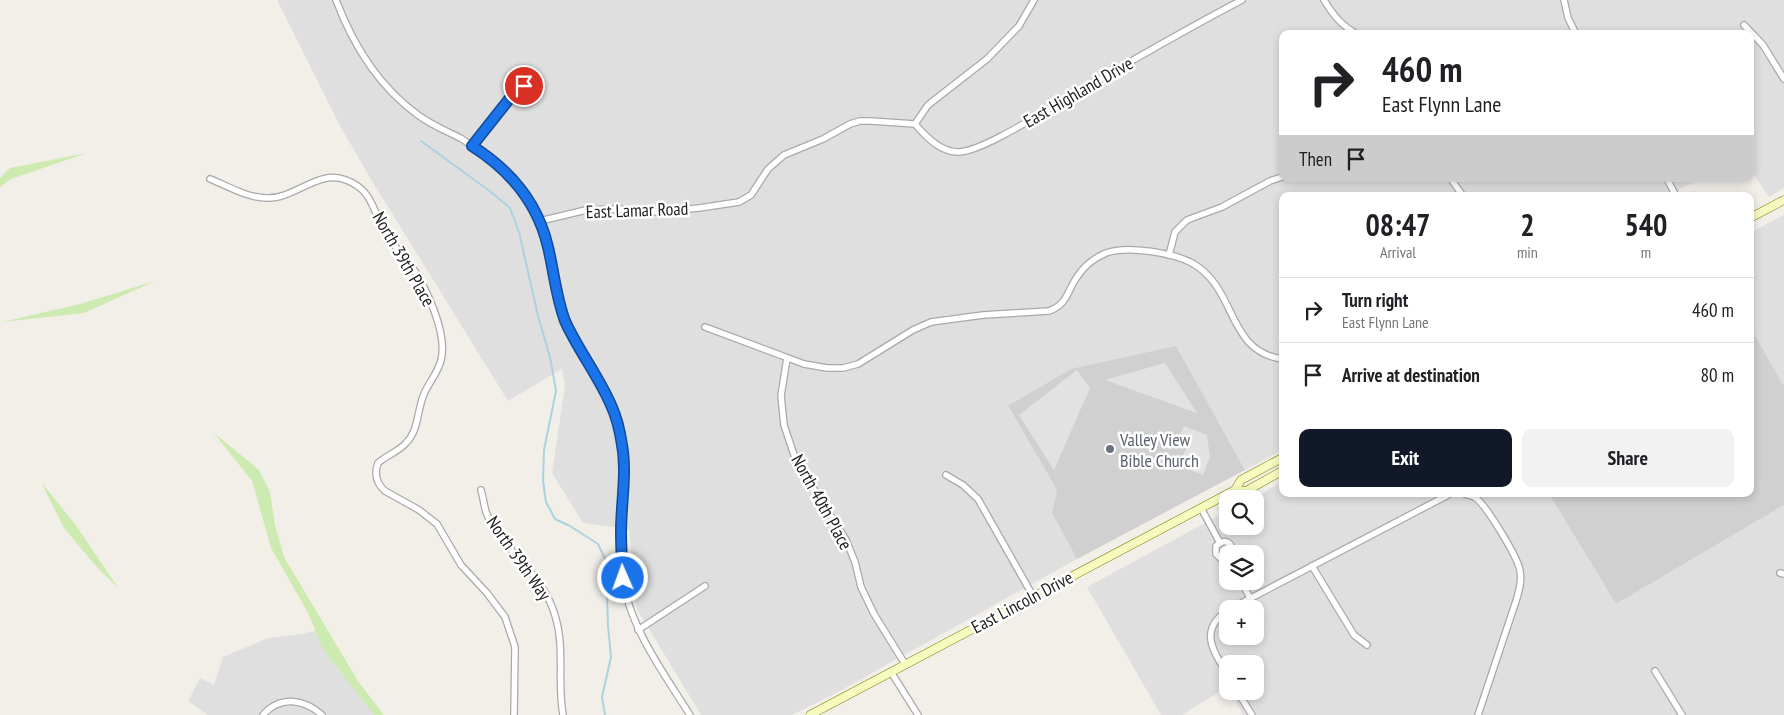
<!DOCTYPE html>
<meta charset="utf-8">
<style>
body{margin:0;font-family:"PT Sans Narrow",sans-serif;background:#f2f2f2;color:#202124;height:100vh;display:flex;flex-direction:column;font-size:19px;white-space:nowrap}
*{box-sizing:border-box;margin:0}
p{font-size:16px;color:#757577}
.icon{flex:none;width:28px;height:28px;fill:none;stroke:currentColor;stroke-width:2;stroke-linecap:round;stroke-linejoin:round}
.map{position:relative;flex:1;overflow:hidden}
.side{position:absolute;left:1279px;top:192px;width:475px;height:305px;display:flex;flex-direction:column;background:#fff;border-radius:10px;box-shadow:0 2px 8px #0003}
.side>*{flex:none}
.hud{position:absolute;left:1279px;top:30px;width:475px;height:152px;border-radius:10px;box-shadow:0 2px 8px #0003;background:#fff;color:#202124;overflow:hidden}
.tools{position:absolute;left:1219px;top:490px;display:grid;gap:10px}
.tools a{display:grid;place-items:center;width:45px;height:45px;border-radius:10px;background:#fff;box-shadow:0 2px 8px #0003;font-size:25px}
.pin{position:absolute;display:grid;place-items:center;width:42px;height:42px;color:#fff;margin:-21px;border:2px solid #fff;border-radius:50%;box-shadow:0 1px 5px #0007}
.me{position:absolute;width:55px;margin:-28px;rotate:358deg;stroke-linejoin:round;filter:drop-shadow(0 0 4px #0008)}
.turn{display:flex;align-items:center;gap:18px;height:105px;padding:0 20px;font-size:22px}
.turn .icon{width:65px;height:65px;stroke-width:2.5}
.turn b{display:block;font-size:35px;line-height:42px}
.then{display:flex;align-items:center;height:48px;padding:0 20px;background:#0003;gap:10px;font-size:19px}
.eta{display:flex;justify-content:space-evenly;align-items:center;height:85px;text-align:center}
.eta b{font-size:30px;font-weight:700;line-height:35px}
.button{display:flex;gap:10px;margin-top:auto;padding:10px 20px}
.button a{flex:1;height:58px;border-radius:10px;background:#111827;color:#fff;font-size:20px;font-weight:700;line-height:58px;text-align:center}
.button a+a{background:#f2f2f2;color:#202124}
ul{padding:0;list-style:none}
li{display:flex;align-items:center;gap:15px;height:65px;padding:0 20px;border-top:1px solid #e0e0e0}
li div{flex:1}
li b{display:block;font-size:19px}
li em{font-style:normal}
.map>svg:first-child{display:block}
</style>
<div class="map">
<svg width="1784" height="715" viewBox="0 0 1784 715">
<rect width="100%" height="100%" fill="#f2efe9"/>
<g fill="#e0dfdf" fill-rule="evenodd">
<path d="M277 0H1784V188L1769 197 1750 169V34H1282V179H1701L1666 196H1282V450L1245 470 1176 347 1008 407 1057 490 1052 513 1077 559 836 693 792 715H701L637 609 629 529 583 523 552 473 565 386 562 369 508 401 369 176 339 124Z"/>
<path d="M1784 215V386L1750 327V233Z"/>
<path d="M1282 482V494H1549L1616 604 1784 505V715H1243L1230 691H1255V664H1228L1227 687 1182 715H1161L1087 587 1227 511 1228 526H1255V499H1251ZM1228 554H1255V581H1228ZM1228 609H1255V636H1228Z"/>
<path d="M324 629 377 715H208L188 701 200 678 214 685 223 657 268 638 302 634Z"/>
</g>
<g fill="#d0d0d0">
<path d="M1750 327 1784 386V505L1616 604 1549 494H1750Z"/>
<path d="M1176 346 1245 470 1077 559 1052 513 1057 490 1008 406 1071 369Z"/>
</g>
<g fill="#cdebb0">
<path d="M87 153 11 179 0 187V178L10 168Z"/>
<path d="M155 281 84 313 2 322 80 304Z"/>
<path d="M213 432 259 470 270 492 275 525 284 557 358 681 384 715H374L324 651 307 611 271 548 252 481Z"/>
<path d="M41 482 75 524 119 589 94 564 64 528Z"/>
</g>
<g fill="#e2e2e2">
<path d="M1165 363 1197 413 1105 380Z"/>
<path d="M1077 370 1090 388 1054 470 1019 415Z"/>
<path d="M1184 426 1207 435 1210 457 1203 475 1179 465 1188 444 1181 433Z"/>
</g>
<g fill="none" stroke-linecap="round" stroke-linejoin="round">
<path stroke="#aad3df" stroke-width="2" d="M421 141 491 192 510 208 519 232 538 316 550 357 556 391 544 450 543 481 546 502 555 519 570 526 598 544 606 561 608 626 611 657 602 697 605 715"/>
<g stroke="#a9a9a9" stroke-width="8">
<g id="street">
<path d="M336 0C353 45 378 86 418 115 431 125 447 131 462 139 490 157 516 179 533 209 551 239 549 273 560 305 574 348 607 382 618 426 627 459 622 496 621 530 620 545 621 561 623 576 627 624 665 675 690 715"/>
<path d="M1324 0C1333 15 1342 26 1357 34"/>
<path d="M1564 0 1568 18 1576 34"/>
<path d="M1744 25 1763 45 1784 79"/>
<path d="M915 124C925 136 940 152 958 152 981 152 1038 115 1060 102 1120 68 1180 32 1242 0"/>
<path d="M915 124 928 105 987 59 1019 26 1034 0"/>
<path d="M473 146 509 98 524 86"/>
<path d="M210 179C228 186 247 198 267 198 295 199 318 169 346 180 374 190 373 214 387 236 394 246 403 255 411 265 426 287 448 334 441 360 438 373 429 382 424 394 417 410 419 430 406 443 398 452 387 455 378 463 374 474 376 483 385 491L419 510 437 524 461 565 487 593 505 617 515 647 514 715"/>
<path d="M1451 179 1463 196"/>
<path d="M1667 179 1676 196"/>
<path d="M540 221 586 210 617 209 658 212 699 208 739 202 751 195 768 169 784 155 823 139 850 124 860 121H871L915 124"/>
<path d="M1169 255 1175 232 1187 220 1222 207 1270 181 1282 177"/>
<path d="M705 327 804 364 827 368H843L858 364 913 330 931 322 983 315 1049 311C1068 304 1067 291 1077 277 1084 266 1094 258 1106 253 1127 245 1173 253 1192 263 1238 289 1226 351 1282 359"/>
<path d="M787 358 781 396 784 425 796 461 846 540 855 562 861 587 874 614 905 664"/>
<path d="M946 475 963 485 978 499 1033 596"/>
<path d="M481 490C483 497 484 505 486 512 500 547 535 568 550 602 568 642 556 675 563 715"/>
<path d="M1465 494C1469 495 1473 496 1476 498 1487 507 1518 557 1520 571 1522 581 1519 591 1516 601L1478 715"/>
<path d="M1201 508 1220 543"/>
<path d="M1220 543 1216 546V554L1220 558H1228"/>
<path d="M1220 543C1225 540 1230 542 1232 548V554"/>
<path d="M1312 566 1354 635 1367 645"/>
<path d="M1780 573 1784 574"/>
<path d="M1241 581 1250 598"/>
<path d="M1230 609 1450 494"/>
<path d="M1228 610C1198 630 1213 651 1228 675"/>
<path d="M638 630 705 586"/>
<path d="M1655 671 1682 715"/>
<path d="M891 672 918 715"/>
<path d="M1237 691 1252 715"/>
<path d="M263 715C280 695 304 699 322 715"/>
</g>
</g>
<g stroke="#707d05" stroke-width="9">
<g id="secondary">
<path d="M1750 218 1784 200"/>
<path d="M1235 490 1246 491 1282 471"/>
<path d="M810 715 1235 490 1241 480 1282 458"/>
</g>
</g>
<use href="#street" stroke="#fff" stroke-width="5.5"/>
<use href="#secondary" stroke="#f7fabf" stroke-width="8"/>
</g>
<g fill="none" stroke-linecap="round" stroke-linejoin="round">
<g stroke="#114b97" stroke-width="12">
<path id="route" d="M524 86 510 98 472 146C510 170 538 204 548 247 554 272 556 297 565 321 578 350 598 375 611 405 617 418 620 431 622 445 627 473 621 504 621 532 621 548 622 563 623 578"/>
</g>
<use href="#route" stroke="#1a73e8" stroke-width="9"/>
</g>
<circle fill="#6b7280" stroke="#fff" stroke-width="2" cx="1110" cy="449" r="5"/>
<g text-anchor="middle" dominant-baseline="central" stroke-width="5" stroke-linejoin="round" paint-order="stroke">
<g font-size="18" fill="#222" stroke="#fff">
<text transform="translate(1078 92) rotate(-30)">East Highland Drive</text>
<text transform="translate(637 210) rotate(-2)">East Lamar Road</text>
<text transform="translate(404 259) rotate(60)">North 39th Place</text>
<text transform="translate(822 502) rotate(61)">North 40th Place</text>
<text transform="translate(519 558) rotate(55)">North 39th Way</text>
<text transform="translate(1022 602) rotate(-28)">East Lincoln Drive</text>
</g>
<g font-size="18" fill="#5b616d" stroke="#fff" text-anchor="start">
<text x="1120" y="439">Valley View<tspan x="1120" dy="21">Bible Church</tspan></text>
</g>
</g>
</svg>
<div class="tools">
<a><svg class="icon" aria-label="search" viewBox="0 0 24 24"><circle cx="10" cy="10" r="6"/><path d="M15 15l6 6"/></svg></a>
<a><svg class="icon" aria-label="layers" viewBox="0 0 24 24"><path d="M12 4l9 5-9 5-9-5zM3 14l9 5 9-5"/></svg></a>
<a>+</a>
<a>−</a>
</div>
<div class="pin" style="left:524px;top:86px;background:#d93025"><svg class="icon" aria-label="arrive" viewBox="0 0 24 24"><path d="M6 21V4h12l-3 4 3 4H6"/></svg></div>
<svg class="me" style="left:623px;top:578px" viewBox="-20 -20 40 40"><circle r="17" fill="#1a73e8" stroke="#fff" stroke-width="3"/><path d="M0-11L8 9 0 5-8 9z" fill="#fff"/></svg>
<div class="hud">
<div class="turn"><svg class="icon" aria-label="right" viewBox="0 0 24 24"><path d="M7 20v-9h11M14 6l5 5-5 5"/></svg><div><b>460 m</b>East Flynn Lane</div></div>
<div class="then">Then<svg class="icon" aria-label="arrive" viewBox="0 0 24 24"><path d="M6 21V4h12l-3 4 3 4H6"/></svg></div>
</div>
<section class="side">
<div class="eta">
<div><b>08:47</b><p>Arrival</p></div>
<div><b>2</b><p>min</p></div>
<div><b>540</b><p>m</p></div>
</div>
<ul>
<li><svg class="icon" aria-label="right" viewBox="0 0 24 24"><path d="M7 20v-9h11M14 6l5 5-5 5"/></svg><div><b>Turn right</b><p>East Flynn Lane</p></div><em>460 m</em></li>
<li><svg class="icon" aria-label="arrive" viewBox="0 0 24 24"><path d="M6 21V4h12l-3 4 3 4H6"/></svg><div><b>Arrive at destination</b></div><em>80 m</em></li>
</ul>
<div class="button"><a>Exit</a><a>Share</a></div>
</section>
</div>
